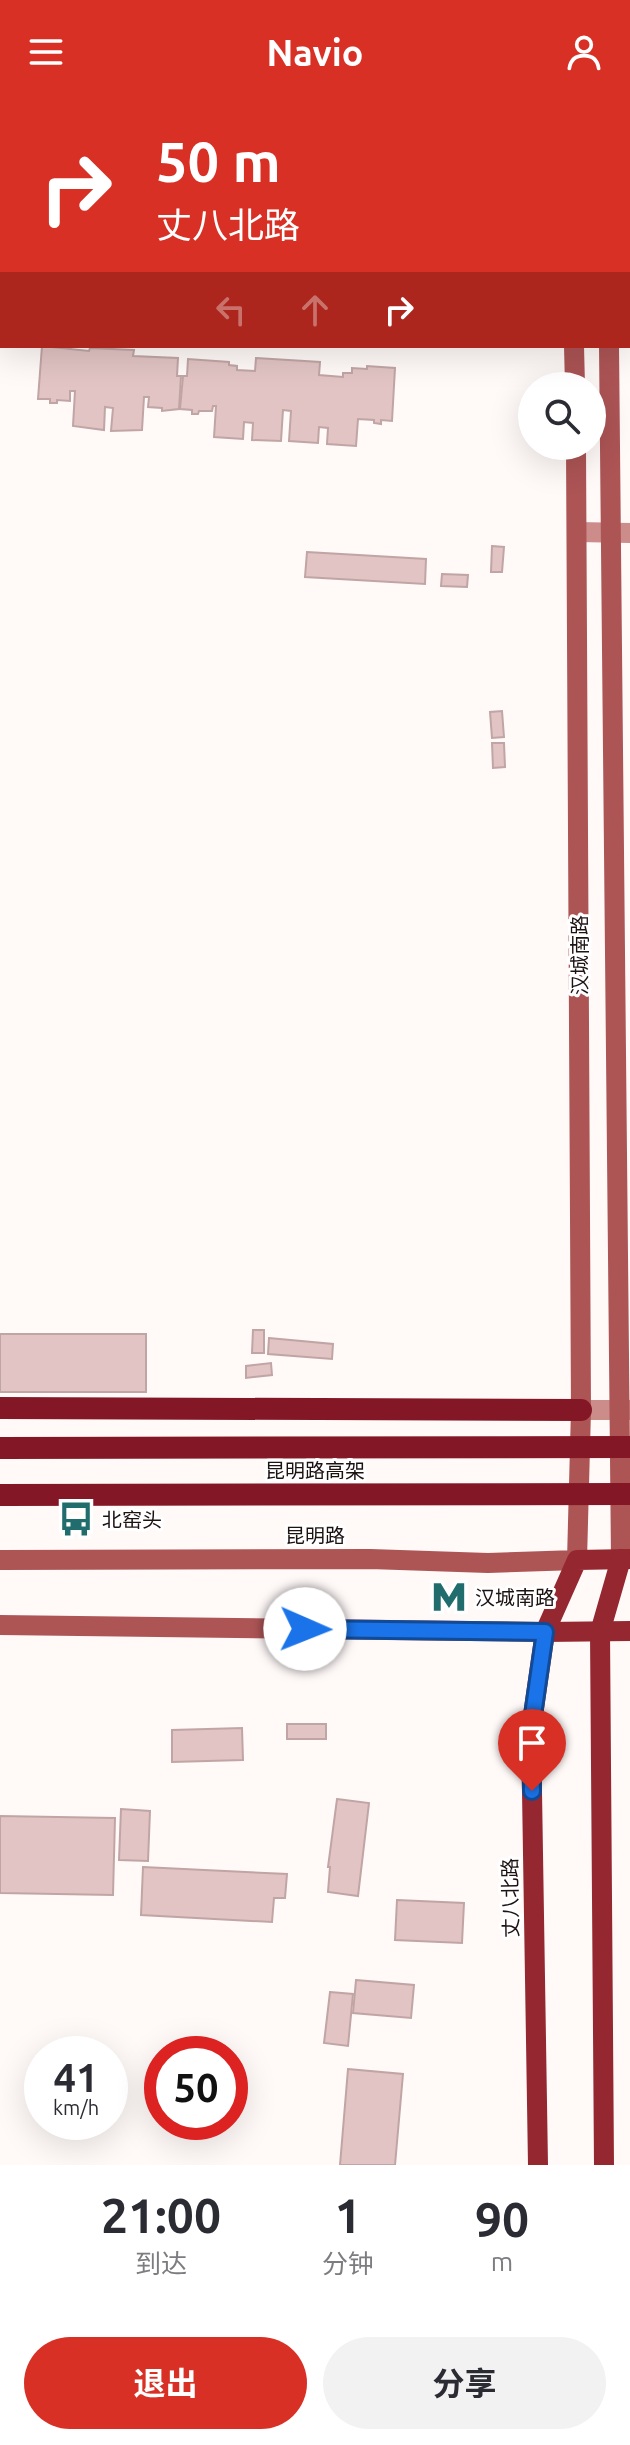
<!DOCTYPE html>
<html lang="zh">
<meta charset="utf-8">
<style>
body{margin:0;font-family:Ubuntu,"Noto Sans SC",sans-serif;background:#f2f2f3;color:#2b2b33;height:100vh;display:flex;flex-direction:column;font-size:30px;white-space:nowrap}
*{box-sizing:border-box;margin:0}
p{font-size:26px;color:#7c7c81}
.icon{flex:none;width:44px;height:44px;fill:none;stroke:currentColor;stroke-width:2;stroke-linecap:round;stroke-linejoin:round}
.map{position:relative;height:2061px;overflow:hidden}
.details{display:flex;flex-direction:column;background:#fff;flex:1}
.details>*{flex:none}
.top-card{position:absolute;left:0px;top:0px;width:630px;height:244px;box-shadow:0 8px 32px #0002;background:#d93025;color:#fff;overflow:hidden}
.tools{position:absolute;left:518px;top:268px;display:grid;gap:16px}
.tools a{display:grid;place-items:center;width:88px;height:88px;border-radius:50%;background:#fff;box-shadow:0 8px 32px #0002;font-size:40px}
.speed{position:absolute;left:24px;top:1932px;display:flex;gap:16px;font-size:40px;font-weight:700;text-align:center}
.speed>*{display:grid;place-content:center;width:104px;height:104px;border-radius:50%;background:#fff;box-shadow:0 8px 32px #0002;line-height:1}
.speed small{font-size:20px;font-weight:400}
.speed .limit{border:12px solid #d22;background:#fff;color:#111}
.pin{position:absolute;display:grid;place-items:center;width:68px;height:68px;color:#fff;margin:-82px -34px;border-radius:50% 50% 50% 0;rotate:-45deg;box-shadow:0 0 8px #0007}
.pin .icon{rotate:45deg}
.me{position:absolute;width:88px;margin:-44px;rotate:91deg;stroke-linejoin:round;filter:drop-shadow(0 0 6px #0008)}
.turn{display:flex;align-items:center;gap:28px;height:168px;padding:0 24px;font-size:36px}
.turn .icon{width:104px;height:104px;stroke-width:2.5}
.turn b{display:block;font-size:56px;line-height:68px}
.lanes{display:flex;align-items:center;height:76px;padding:0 24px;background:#0003;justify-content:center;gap:40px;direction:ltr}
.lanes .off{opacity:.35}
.eta{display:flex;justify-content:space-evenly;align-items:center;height:136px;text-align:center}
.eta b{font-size:48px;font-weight:700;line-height:56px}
.cta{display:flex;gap:16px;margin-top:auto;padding:16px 24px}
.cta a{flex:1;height:92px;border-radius:48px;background:#d93025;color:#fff;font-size:32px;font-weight:700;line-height:92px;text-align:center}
.cta a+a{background:#f2f2f3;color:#2b2b33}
header{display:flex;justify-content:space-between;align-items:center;height:104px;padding:0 24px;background:#d93025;color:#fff;font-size:36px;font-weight:700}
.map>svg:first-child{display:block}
</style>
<header><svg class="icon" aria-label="menu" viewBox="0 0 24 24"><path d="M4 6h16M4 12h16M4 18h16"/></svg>Navio<svg class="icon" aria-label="person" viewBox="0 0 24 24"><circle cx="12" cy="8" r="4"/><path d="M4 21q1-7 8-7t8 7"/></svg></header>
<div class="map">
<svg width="630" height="2061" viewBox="0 0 630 2061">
<rect width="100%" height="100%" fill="#fff9f8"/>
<g fill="#e1c4c3" stroke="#c1a5a4" stroke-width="2">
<path d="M48 0H79L86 2H35Z"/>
<path d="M134 0V2H87L96 0Z"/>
<rect x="195" y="0" width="201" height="2"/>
<path d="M42 242 89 247 90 244 134 246 133 252 178 254 177 272H181L179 305 162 307V304L148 303 149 293H144L142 326 111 327 113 304 105 303 104 326 73 322 75 287H70V297L57 296V299H50V295H38Z"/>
<path d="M256 254 320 258 319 271 343 273V269H352V264L367 265V262L395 264 392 317 381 316V320L374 319V316L358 315 356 342 327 340 328 324 319 323 318 339 289 337 291 307 283 306 281 337 252 336 253 319 244 318 243 335 214 333 216 302H213L212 307H199L198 310H192V306L180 305 183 272H187L188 255 229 258V261L237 262V266L255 267Z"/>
<path d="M492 442 504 443 502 468H491Z"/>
<path d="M307 448 426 455 425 480 305 473Z"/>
<path d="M442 470 468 471 467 483 441 482Z"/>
<path d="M502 607 504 633 492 634 490 608Z"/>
<path d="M492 639H504L505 663 493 664Z"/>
<path d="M253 1226H264V1249H252Z"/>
<rect x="0" y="1230" width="146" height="58"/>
<path d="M269 1234 333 1240 332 1255 268 1250Z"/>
<path d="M271 1259 272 1271 246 1274V1262Z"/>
<rect x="287" y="1620" width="39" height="15"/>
<path d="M242 1624 243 1656 172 1658V1626Z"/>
<path d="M337 1695 369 1699 358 1792 328 1788 330 1763H328Z"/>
<path d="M121 1705 150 1707 148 1757 119 1756Z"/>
<path d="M0 1712 115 1714 113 1791 0 1789Z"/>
<path d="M143 1763 287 1770 285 1794H274L272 1818 141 1811Z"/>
<path d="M397 1796 464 1799 462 1839 395 1836Z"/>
<path d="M356 1876 414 1881 411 1914 353 1909Z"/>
<path d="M330 1888 353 1890 348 1942 324 1939Z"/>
<path d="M348 1965 403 1970 395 2061H340Z"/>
</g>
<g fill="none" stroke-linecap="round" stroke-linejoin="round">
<path stroke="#cb8c8a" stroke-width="20" d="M581 1306H630"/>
<path stroke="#cb8c8a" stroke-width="20" d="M577 428 630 429"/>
<g stroke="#ad5455" stroke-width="20">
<path d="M570 0V2"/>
<path d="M606 0V2"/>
<path d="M574 242 575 282"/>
<path d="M609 242 621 1455"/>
<path d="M0 1456 370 1455 488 1459 577 1456 581 1306 576 342"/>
<path d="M0 1521 545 1528"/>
</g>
<g stroke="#952730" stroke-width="20">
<path d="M545 1528 630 1527"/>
<path d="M538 2061 531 1625 545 1528 577 1456 630 1455"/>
<path d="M604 2061 600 1528 621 1455"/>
</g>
<g stroke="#841725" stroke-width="22">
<path d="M0 1304 581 1306"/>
<path d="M0 1344 630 1343"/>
<path d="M0 1391 630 1390"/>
</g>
</g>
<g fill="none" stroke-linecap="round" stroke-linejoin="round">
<g stroke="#114b97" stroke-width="20">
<path id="route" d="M305 1525 545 1528 531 1625 532 1687"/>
</g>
<use href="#route" stroke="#1a73e8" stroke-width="14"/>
</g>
<defs>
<g id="bus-bare" transform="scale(2.76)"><path d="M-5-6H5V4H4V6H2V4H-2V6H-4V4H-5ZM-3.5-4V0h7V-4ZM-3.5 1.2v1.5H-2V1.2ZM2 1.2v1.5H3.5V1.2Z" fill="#216d6d" stroke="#fff" stroke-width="2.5" paint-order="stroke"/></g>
<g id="metro-bare" transform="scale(2.76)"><path d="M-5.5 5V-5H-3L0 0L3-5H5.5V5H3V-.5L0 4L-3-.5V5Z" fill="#216d6d" stroke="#fff" stroke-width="2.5" paint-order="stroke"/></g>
</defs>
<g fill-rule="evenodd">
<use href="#bus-bare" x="76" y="1415"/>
<use href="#metro-bare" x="449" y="1493"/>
</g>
<g text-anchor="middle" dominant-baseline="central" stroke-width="6" stroke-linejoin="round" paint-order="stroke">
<g font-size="20" fill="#1c1212" stroke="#fff">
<text transform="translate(579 851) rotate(-90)">汉城南路</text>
<text x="315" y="1366">昆明路高架</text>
<text x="315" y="1431">昆明路</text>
<text transform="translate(510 1794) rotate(-91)">丈八北路</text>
</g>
<g font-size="20" fill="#1c1212" stroke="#fff" text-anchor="start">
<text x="102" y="1415">北窑头</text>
<text x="475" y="1493">汉城南路</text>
</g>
</g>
</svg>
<div class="tools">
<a><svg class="icon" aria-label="search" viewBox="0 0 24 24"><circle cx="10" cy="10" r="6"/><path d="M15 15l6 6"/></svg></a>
</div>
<div class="speed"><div>41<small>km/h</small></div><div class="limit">50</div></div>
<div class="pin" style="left:532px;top:1687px;background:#d93025"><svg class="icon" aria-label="arrive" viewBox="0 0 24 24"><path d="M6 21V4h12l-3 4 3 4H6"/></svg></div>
<svg class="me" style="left:305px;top:1525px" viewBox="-20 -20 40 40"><circle r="19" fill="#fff"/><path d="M0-13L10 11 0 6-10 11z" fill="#1a73e8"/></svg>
<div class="top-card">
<div class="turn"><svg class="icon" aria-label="right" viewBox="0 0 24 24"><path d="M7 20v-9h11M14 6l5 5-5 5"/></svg><div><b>50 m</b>丈八北路</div></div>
<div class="lanes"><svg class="icon off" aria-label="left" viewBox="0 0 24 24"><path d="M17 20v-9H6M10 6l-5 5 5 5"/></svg><svg class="icon off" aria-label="ahead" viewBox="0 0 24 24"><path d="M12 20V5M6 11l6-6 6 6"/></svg><svg class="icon" aria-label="right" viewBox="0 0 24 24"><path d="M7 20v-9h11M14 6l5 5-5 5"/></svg></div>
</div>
</div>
<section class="details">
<div class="eta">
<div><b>21:00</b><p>到达</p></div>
<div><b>1</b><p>分钟</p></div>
<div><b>90</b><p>m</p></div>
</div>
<div class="cta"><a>退出</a><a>分享</a></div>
</section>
